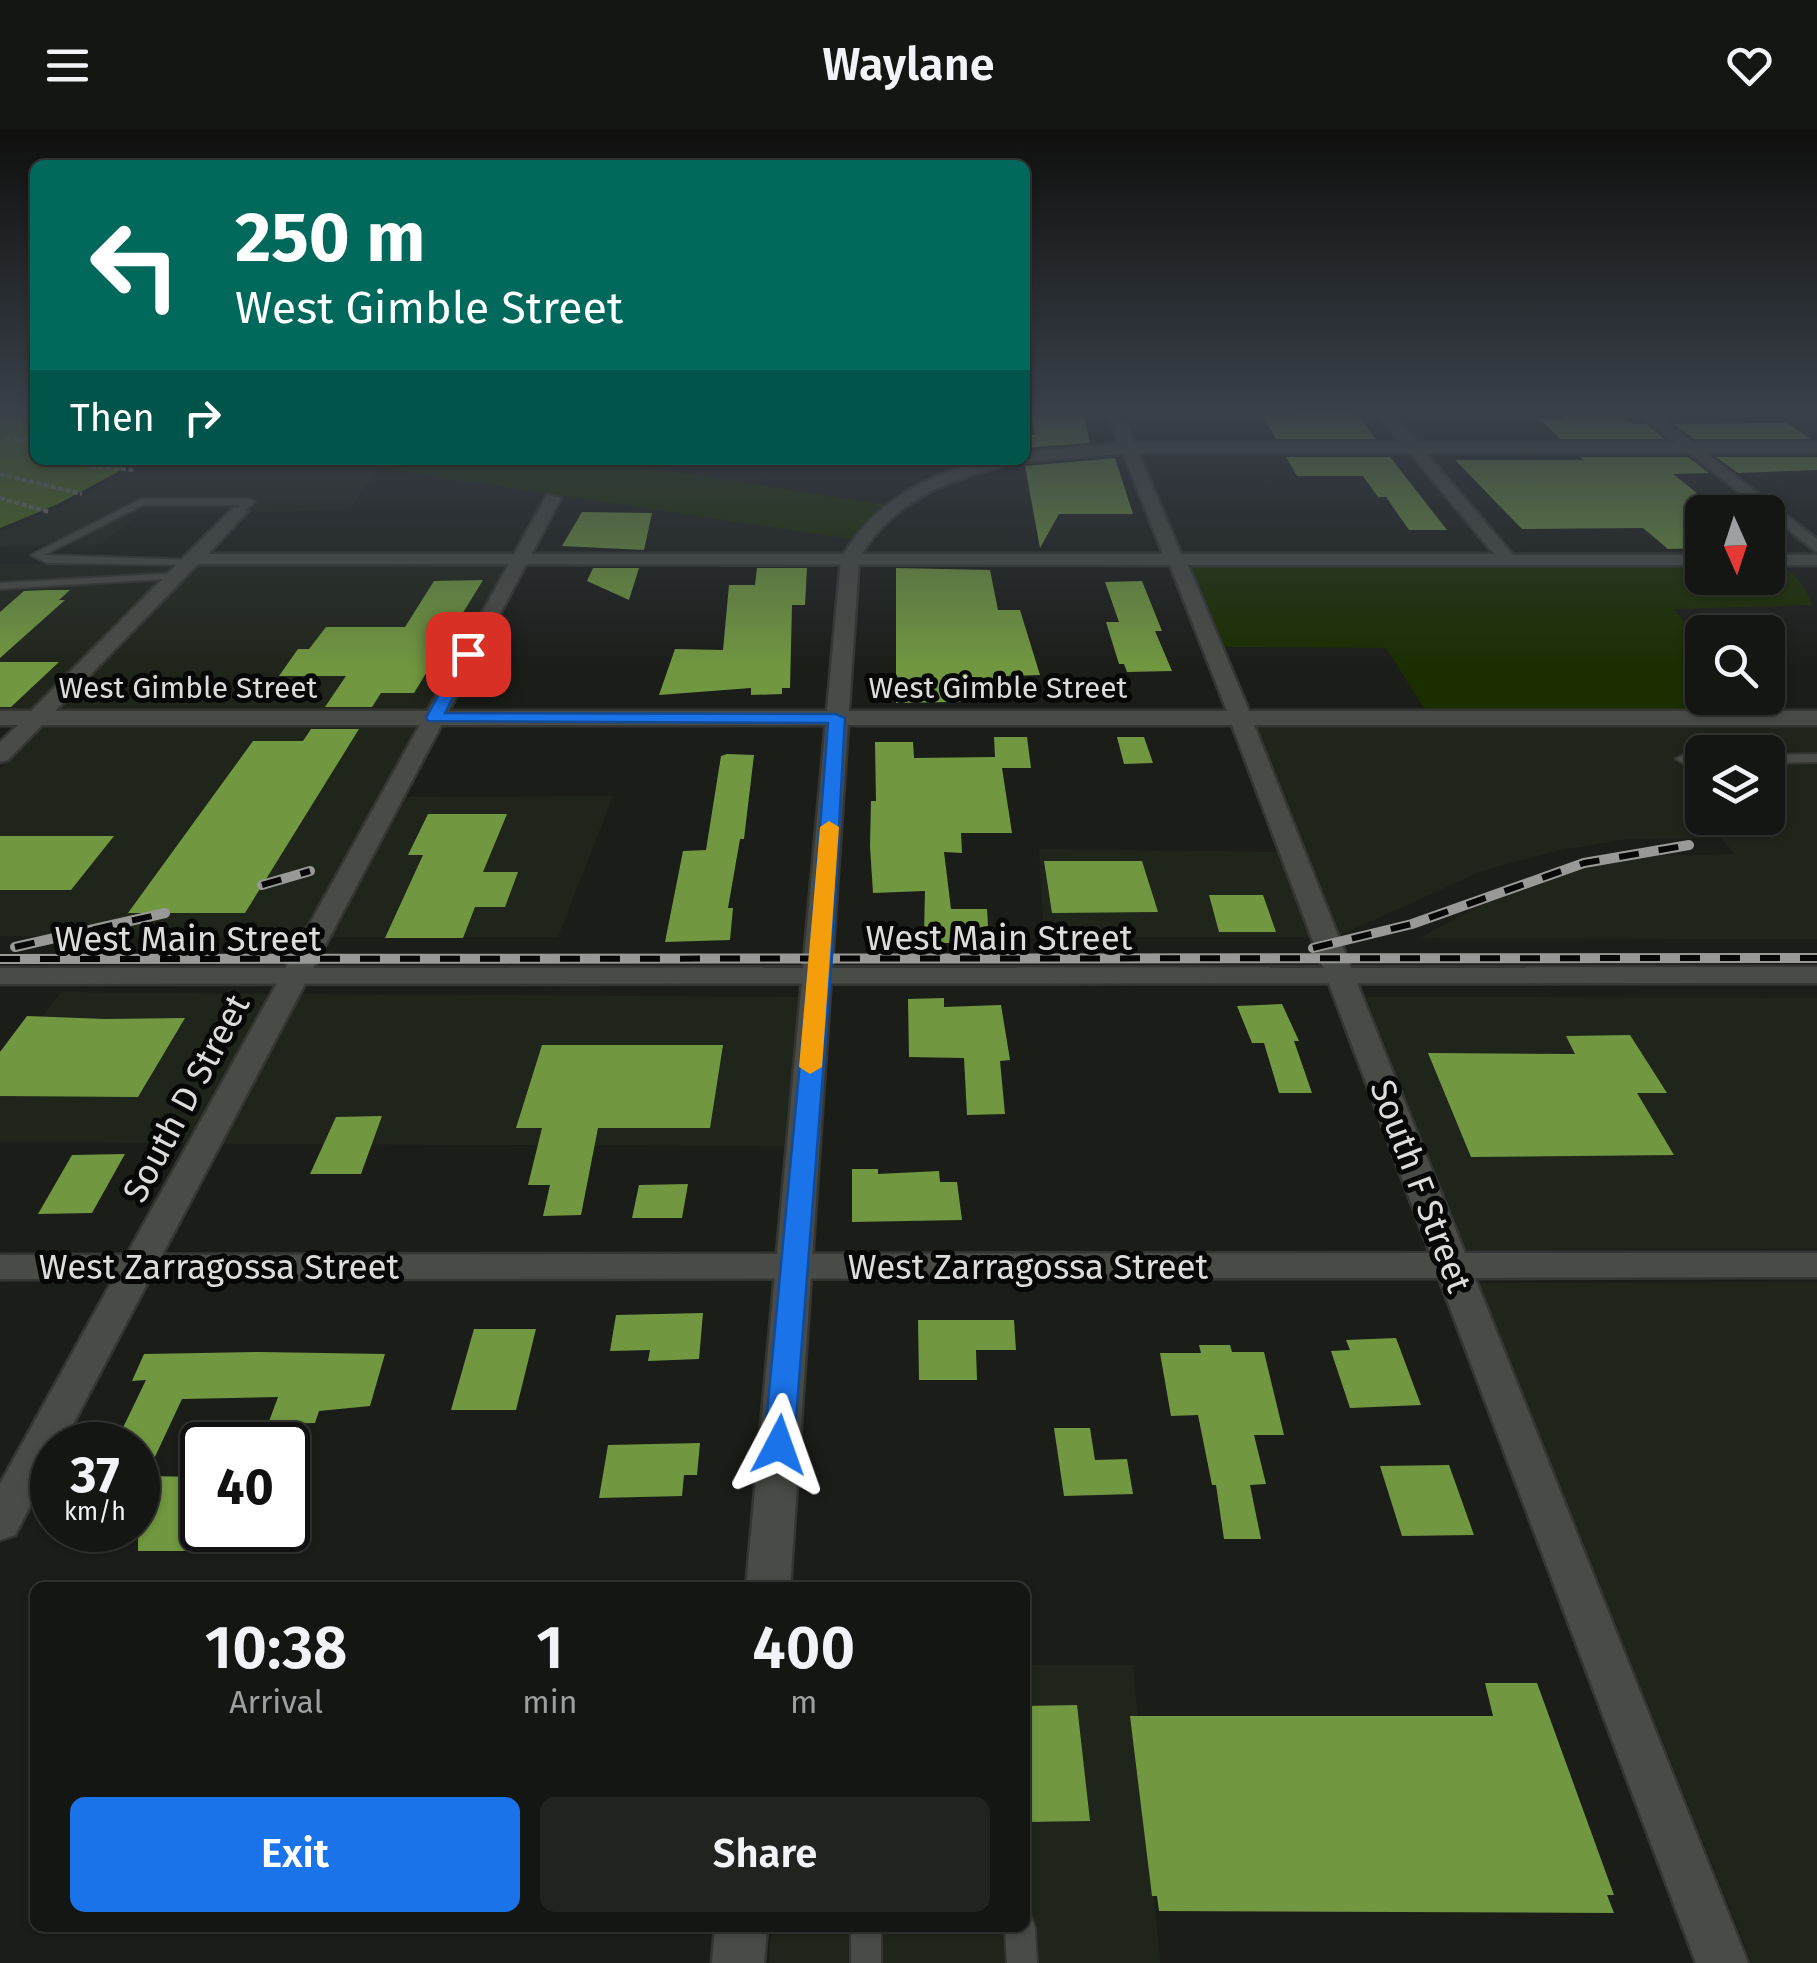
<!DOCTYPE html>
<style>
body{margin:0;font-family:"Fira Sans",sans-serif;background:#212321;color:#f1f3f6;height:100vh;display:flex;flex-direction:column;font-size:38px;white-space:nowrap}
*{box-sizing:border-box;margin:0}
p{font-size:32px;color:#9d9fa0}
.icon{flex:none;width:55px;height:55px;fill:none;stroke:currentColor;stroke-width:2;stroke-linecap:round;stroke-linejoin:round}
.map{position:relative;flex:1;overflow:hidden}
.sheet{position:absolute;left:30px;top:1452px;width:1000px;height:350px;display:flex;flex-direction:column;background:#141613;border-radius:15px;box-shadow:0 2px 8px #0004,0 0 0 2px #333533}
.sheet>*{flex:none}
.hud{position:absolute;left:30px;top:30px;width:1000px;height:305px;border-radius:15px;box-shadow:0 2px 8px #0004,0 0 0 2px #333533;background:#00695c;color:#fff;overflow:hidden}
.needle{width:65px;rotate:177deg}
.tools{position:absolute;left:1685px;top:365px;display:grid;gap:20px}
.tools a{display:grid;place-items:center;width:100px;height:100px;border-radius:15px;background:#141613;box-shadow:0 2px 8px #0004,0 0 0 2px #333533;font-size:50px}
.speed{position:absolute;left:30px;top:1292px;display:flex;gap:20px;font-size:50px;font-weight:700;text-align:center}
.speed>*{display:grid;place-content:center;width:130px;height:130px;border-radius:50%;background:#141613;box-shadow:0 2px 8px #0004,0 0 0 2px #333533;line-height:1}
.speed small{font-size:25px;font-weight:400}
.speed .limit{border:5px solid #111;border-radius:15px;background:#fff;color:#111}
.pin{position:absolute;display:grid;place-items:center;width:85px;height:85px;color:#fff;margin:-42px;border-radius:20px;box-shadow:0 5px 15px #0006}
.me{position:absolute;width:110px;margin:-55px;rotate:4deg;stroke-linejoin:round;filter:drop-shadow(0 0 8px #0008)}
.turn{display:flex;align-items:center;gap:35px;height:210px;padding:0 40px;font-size:45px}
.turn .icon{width:130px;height:130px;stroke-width:2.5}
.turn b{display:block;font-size:70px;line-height:85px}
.then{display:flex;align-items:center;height:95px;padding:0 40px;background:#0003;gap:20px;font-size:38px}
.eta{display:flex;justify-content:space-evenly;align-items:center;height:170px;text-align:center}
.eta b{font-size:60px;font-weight:600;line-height:70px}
.cta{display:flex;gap:20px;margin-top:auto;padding:20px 40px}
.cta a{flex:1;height:115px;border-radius:15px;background:#1a73e8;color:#fff;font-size:40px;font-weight:600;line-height:115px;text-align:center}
.cta a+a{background:#212321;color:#f1f3f6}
header{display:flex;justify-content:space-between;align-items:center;height:130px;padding:0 40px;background:#141613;font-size:45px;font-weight:600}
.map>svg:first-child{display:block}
</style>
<header><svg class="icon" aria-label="menu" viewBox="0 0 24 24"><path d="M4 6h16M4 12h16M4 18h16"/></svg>Waylane<svg class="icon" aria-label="heart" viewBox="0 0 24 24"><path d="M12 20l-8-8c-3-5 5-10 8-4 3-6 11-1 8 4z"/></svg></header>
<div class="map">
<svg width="1817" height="1833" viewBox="0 0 1817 1833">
<rect width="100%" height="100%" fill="#1b1d19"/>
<g fill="#20251b" fill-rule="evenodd">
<path d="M151 330H383L350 379 248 383 251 378H234L228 383 139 385 101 414 0 417V402L63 375Z"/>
<path d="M179 433 30 582H0V434Z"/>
<path d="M508 433 425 582H55L199 434Z"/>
<path d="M1443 593 1817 594V809L1420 808 1509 760 1578 739 1648 726 1735 724 1721 708 1628 709 1556 721 1482 741 1341 805 1256 594ZM1702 622H1768V688H1702Z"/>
<path d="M418 594 301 807 0 806V638L43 595Z"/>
<path d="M613 666 558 807H332L406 667Z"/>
<path d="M1039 719 1279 722 1310 807H1044Z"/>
<path d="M61 862 268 864 185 1013 0 1012V943Z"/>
<path d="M301 864 799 867 784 1016 222 1014Z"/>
<path d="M1366 867 1817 868V1119L1466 1120Z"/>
<path d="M1817 1152V1833H1752L1479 1153Z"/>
<path d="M1025 1535H1133L1160 1833H769L771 1798H1025Z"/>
</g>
<g fill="#1b2e00">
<path d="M383 330H626L621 333 885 375 850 409 379 338Z"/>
<path d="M1332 432 1523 436 1702 434V448H1768V434C1791 435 1805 455 1812 475L1674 479 1702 511V568H1721L1719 582 1426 581 1386 518 1225 517 1189 433Z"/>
</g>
<path fill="#4f7416" d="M0 282H35V330H140L56 375 0 398Z"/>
<g fill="#719840">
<path d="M1557 282H1617L1633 294H1646L1665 309H1561L1539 289H1565Z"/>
<path d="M1262 283 1356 284 1376 309H1276Z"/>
<path d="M1032 286H1084L1090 313 1025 318V305H1035Z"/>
<path d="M1787 293 1811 309H1694L1674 294Z"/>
<path d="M1286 327H1390L1447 400H1409L1386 367H1378L1363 346H1297Z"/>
<path d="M1580 327H1688L1709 343 1673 344 1702 367V418L1668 419 1643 398 1522 399 1455 330H1584Z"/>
<path d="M1716 327H1817V340L1738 343Z"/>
<path d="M1115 328 1133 384H1059L1040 418 1025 336Z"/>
<path d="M582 382 652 383 644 420 562 416Z"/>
<path d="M593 438H639L629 470 587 451Z"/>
<path d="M757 438H807L805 475H792L790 558H782V564L751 565V558L659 565 675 519 723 520 729 455H755Z"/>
<path d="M896 438 990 440 998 480H1020L1040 545 1004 546 1008 571 896 573Z"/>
<path d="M483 450 414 563H381L372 577H325L346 546H279L298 519H309L326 497H405L434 451Z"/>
<path d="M1142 451 1162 501H1155L1172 541 1127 542 1124 534H1119L1106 492H1119L1105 452Z"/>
<path d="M47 460H70L59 470H65L0 528V482L24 461Z"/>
<path d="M0 532H59L11 577H0Z"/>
<path d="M311 599H359L245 783H128L253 611H303Z"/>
<path d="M994 607H1027L1031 638H1002L1012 703H961L962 723 944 722 951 779H987L989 813H938V804H924L925 761 873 763 870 716 871 671H876L875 612H913L914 628 995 627Z"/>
<path d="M1117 607H1144L1153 633 1124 634Z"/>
<path d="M727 624 754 625 744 709H740L728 778H733L730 810 665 812 683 721 706 720 721 626Z"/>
<path d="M428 684H507L483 742H518L505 777H475L463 808H385L423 725H408Z"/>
<path d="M0 706H114L71 760H0Z"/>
<path d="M1044 731H1142L1158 782 1052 783Z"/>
<path d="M1209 765H1263L1276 802H1219Z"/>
<path d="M944 868V877L1001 875 1010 930 1000 931 1005 984 967 985 964 928 909 927 908 869Z"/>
<path d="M1282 874 1299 911H1294L1312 963H1279L1264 913H1252L1237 876Z"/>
<path d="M27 886 105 889 185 888 138 967 0 966V922Z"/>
<path d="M1630 905 1667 963H1637L1674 1025 1471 1027 1428 923 1575 924 1566 906Z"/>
<path d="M542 915H723L710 998H598L581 1085 543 1086 550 1055H528L542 998H516Z"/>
<path d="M382 986 361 1044H310L336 987Z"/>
<path d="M125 1024 92 1083 38 1084 72 1025Z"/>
<path d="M852 1039H878V1044L939 1041 940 1052H957L962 1090 852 1092Z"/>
<path d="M688 1054 682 1088H632L639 1055Z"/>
<path d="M703 1183 699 1229 648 1231 650 1220 610 1221 616 1185Z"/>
<path d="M918 1190H1014L1016 1220H976L977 1250H919Z"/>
<path d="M474 1199H536L516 1280H451Z"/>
<path d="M1396 1208 1421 1275 1350 1278 1331 1221 1350 1220 1346 1210Z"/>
<path d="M1199 1215H1230L1232 1222H1264L1284 1305H1254L1266 1354 1250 1355 1261 1409H1224L1216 1355H1212L1198 1285 1171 1286 1160 1223H1201Z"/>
<path d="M260 1222 385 1224 370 1276 319 1281 315 1293 268 1294 278 1267 182 1269 146 1346 202 1347V1421H138V1310H117L146 1250 132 1251 144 1224Z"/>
<path d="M1054 1298H1090L1095 1330 1127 1329 1133 1364 1064 1366Z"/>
<path d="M700 1313 697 1345H684L682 1366 599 1368 608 1315Z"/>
<path d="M1449 1335 1474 1405 1402 1406 1380 1336Z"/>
<path d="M1485 1553H1537L1614 1765H1607L1614 1783 1159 1781 1157 1766H1152L1130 1586H1493Z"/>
<path d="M1077 1575 1090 1691 1025 1692V1576Z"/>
</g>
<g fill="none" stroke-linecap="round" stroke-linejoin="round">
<g stroke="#353634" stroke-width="4">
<g id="service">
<path d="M141 369H250L255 372 240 384 235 381 241 375H143L44 425 194 430V434L190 435 47 433 31 425Z"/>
<path d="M177 443 182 446 181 448 0 459V453Z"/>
<path d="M1817 624V632L1768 633V625Z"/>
<path d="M1702 625V633H1683L1676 629 1683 625Z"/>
<path d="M1025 1785 1031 1787 1035 1798 1037 1833H1007L1005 1798H1025Z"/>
<rect x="851" y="1798" width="30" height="35"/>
</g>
</g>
<g stroke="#353634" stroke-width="5">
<g id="minor">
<path d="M1107 282H1121L1181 424H1494L1376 282H1391L1513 425H1702V435H1188L1249 581H1817V595H1254L1465 1123H1817V1147L1475 1148 1748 1833H1696L1439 1148 0 1149V1125L1430 1123 1232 595H42L8 630 0 632V612L18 595H0V581H31L234 377 248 381 208 424H1163ZM198 434 1170 435 1227 581H55Z"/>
<path d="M1636 282H1652L1817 409V422Z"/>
<rect x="1768" y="425" width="49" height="10"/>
</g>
</g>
<g stroke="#353634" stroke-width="5">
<g id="tertiary">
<path d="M1130 313H1817V323H1130L1025 332 1019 330H1025V322Z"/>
<path d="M988 330H1016C1004 338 985 340 971 345 924 360 883 385 859 429L790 1458H746L841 429C873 372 926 345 988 330Z"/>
<path d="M547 365 561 368 62 1315H52V1334L15 1405 0 1410V1354Z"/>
<path d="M715 1798H767L764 1833H712Z"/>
</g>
</g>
<g stroke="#353634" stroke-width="5">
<path id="secondary" d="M1817 837V853L0 854V838Z"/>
</g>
<g stroke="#7b7c79" stroke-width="4" stroke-dasharray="5 2.5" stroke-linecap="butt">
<path d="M5 308 35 311"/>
<path d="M102 330 147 333"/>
<path d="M91 337 134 340"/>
<path d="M0 344 82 364"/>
<path d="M0 368 49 382"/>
</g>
<use href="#service" fill="#494c46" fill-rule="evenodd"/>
<use href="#minor" fill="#494c46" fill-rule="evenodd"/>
<use href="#tertiary" fill="#494c46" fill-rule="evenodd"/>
<use href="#secondary" fill="#494c46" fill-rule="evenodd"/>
<g stroke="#999a97" stroke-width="10">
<g id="rail">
<path d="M262 755 310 741"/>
<path d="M15 817 165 783"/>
<path d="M1313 818 1412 794 1584 733 1689 715"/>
<path d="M0 829 1817 828"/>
</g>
</g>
<use href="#rail" stroke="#060706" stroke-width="6" stroke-dasharray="20" stroke-linecap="butt"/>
</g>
<linearGradient id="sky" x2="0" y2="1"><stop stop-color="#0f100e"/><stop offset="0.52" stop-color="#394049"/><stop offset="1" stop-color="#394049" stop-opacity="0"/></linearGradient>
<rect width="1817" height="539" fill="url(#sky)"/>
<path fill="#1a73e8" stroke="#114b97" stroke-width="2.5" d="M468 520 476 524 445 583 836 584 845 588 832 826 794 1315 789 1324 779 1327 768 1324 764 1315 810 826 828 593 428 591 426 588 461 524Z"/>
<path fill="#f59e0b" d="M829 691 839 697 822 937 810 944 799 937 820 697Z"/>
<g text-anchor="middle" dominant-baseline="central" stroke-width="10" stroke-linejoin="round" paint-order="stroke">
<g font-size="30" fill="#dcddda" stroke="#060706">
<text x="188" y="558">West Gimble Street</text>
<text x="998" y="558">West Gimble Street</text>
</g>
<g font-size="35" fill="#dcddda" stroke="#060706">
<text x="999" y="808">West Main Street</text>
<text x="188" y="809">West Main Street</text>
<text transform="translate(186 968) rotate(-62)">South D Street</text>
<text transform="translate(1421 1056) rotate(69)">South F Street</text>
<text x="219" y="1137">West Zarragossa Street</text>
<text x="1028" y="1137">West Zarragossa Street</text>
</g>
</g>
</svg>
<div class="tools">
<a><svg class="needle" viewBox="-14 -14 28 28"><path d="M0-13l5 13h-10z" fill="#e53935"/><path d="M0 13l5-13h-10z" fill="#9d9fa0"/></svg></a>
<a><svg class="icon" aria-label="search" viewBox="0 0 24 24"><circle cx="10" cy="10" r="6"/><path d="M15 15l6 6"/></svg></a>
<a><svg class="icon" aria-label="layers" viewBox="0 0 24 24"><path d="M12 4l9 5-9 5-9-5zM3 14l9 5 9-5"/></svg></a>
</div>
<div class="speed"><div>37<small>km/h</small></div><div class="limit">40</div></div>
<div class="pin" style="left:468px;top:524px;background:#d93025"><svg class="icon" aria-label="arrive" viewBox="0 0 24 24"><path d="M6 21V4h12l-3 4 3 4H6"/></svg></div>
<svg class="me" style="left:779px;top:1315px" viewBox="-20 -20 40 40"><path d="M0-17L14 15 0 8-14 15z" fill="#1a73e8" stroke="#fff" stroke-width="4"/></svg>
<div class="hud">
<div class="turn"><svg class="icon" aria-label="left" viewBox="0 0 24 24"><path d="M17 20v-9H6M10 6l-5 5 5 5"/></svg><div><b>250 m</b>West Gimble Street</div></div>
<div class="then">Then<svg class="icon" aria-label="right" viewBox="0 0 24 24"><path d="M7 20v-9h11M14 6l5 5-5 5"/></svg></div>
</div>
<section class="sheet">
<div class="eta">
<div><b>10:38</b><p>Arrival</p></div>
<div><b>1</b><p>min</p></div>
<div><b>400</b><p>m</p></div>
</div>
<div class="cta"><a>Exit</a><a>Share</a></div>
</section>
</div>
